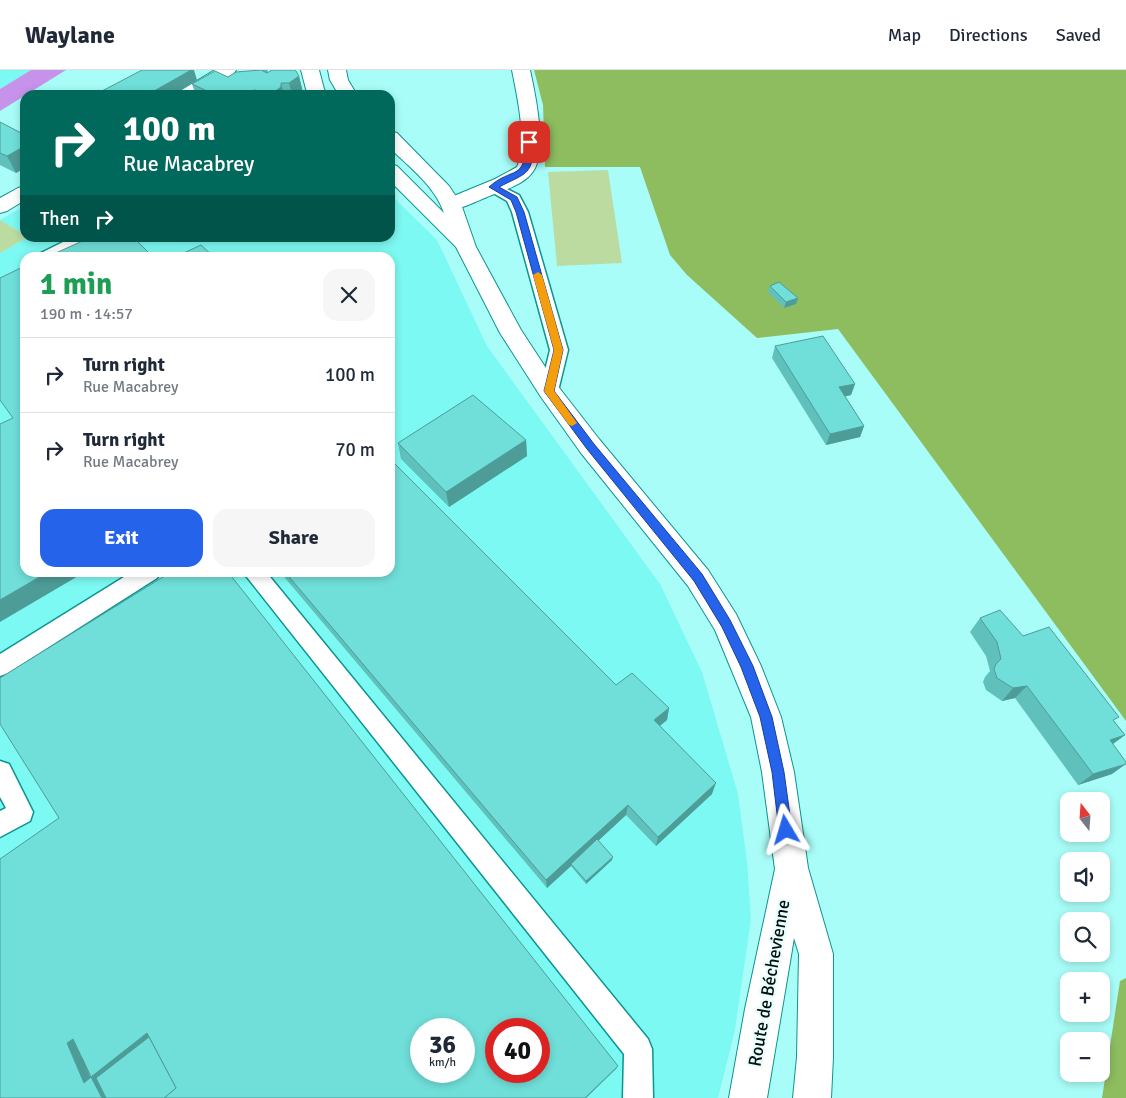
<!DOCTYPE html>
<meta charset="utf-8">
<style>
body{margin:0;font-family:Signika,sans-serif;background:#f6f6f7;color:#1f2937;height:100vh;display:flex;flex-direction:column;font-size:19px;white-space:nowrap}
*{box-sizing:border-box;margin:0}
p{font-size:16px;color:#747a83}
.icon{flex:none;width:28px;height:28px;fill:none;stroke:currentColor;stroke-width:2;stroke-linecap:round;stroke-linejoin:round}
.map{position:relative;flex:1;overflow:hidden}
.drawer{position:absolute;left:20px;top:182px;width:375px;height:325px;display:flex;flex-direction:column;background:#fff;border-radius:15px;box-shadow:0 2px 8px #0003}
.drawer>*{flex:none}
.guide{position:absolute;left:20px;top:20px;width:375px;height:152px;border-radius:15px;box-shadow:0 2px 8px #0003;background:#00695c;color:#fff;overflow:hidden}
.needle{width:32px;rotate:343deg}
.buttons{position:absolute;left:1060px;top:722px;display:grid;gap:10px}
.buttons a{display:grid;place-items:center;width:50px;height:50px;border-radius:10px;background:#fff;box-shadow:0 2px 8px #0003;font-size:25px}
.speed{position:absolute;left:410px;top:948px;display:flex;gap:10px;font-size:25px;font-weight:700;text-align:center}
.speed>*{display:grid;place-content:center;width:65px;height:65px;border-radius:50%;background:#fff;box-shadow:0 2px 8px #0003;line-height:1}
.speed small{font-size:12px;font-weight:400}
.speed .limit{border:8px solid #d22;background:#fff;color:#111}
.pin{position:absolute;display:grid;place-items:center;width:42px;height:42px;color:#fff;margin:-21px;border-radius:10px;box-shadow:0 2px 8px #0006}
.me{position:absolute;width:55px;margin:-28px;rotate:353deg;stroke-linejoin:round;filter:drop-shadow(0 0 4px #0008)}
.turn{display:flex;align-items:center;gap:18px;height:105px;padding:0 20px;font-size:22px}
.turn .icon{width:65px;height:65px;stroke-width:2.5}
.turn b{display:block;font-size:35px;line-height:42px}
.then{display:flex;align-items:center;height:48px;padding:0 20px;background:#0003;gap:10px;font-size:19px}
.round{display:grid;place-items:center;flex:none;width:52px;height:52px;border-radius:15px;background:#f6f6f7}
.summary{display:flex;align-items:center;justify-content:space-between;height:85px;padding:0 20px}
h1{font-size:30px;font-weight:700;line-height:38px;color:#1e9e55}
.cta{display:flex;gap:10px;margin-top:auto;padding:10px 20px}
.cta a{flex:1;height:58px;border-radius:15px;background:#2563eb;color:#fff;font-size:20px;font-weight:700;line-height:58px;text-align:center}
.cta a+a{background:#f6f6f7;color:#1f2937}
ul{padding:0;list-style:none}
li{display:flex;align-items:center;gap:15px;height:75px;padding:0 20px;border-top:1px solid #e0e1e3}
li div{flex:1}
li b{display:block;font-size:19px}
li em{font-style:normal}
header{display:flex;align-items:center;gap:30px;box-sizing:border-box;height:70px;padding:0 25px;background:#fff;border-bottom:1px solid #e0e1e3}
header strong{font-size:24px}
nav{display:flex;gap:28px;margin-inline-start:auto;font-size:18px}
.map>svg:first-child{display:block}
</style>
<header>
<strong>Waylane</strong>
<nav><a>Map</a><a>Directions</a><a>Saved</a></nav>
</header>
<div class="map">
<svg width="1126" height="1028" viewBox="0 0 1126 1028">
<rect width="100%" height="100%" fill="#a9fdf8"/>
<g fill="#7cf9f2" fill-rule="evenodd">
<path d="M0 0H31L0 19Z"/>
<path d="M390 124 437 170 487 276 660 514 702 602 738 724 747 792 751 849 735 960 718 1028H0V183L26 168H390ZM25 188H390V502H25ZM421 959H464V1001H421ZM496 959H539V1001H496Z"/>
<path d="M25 136V165L0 150Z"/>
</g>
<g fill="#bbdba1">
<path d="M608 100 622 193 557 196 548 102Z"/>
<path d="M0 150 25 165 26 168 0 183Z"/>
</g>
<g fill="#8ebd60">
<path d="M534 0H1126V651L838 259 757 268 687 205 670 185 640 97H545L543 35Z"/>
<path d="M1126 908V1028H1102L1120 911Z"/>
</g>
<path fill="#c793ea" d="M31 0H66L0 41V19Z"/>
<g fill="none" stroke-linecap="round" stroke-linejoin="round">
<g stroke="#0c9490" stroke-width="3">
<g id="service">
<path d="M493 112 519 125 528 142 568 280 558 321 555 326 549 328 543 326 540 321 550 280 512 142 507 131 488 120 485 117 488 114Z"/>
<path d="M71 168H91L89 172 59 188H37L39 184Z"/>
<path d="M132 502H160L157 508 8 603 0 606V584Z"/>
<path d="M243 502H266L648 969 652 979 653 1028H623L624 984Z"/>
<path d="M0 691 9 694 33 742 30 751 0 767V741L6 738 0 727Z"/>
</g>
</g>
<g stroke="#0c9490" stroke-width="2">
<g id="minor">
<path d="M215 0H236L233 4 198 25H177L180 21Z"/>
<path d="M512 0H530C535 23 549 86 531 104 521 116 501 121 487 127 474 132 458 142 444 138L441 134 444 130 495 109 517 97C528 73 517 26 512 0Z"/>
<path d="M25 116V130L7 141 0 143V128L18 118Z"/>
</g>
</g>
<g stroke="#0c9490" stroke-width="2">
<g id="tertiary">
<path d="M301 0H319L324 19 328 25H310L306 19Z"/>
<path d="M328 0H346L348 10 357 25H339L330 10Z"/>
<path d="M390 61 397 63 449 116 461 134 476 177 521 260 557 315 599 369 708 500 736 544 761 596 781 647 794 702 808 798 833 884V987L831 1028H793L797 987 799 884 794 868 767 1028H729L745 939 775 799 762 702 751 647 715 560 688 516 581 383 541 327 500 263 456 177 390 111V94L397 96 444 143C435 116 409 97 390 78Z"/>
</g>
</g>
<use href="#service" fill="#fff" fill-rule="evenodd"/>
<use href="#minor" fill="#fff" fill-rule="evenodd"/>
<use href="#tertiary" fill="#fff" fill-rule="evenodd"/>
</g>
<g fill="#60c0bb">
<path d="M269 2 299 6 303 23 300 25H191H196L192 14 228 7Z"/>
<path d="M197 10 172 25H104L102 21Z"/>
<path d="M0 52 25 65V98L16 103 0 95Z"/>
<path d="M770 216 798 228 796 234 784 238 768 222Z"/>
<path d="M775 276 855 314 851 325 845 326 864 356 860 367 826 375 772 288Z"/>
<path d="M526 370 527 386 449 437 401 389 398 373Z"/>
<path d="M280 502H390L616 615 669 638 667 650 660 656 712 724 656 776 626 745 598 771 612 790 586 814 571 796 547 818Z"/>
<path d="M980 548 1023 566 1114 651 1125 665 1113 674 1112 704 1078 715 1015 628 1002 631 986 620 983 612 985 607 990 601 986 586 970 562Z"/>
</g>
<g fill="#4e9c98">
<path d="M191 0H194L197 10 172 25H147Z"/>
<path d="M299 6 303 23 300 25H292L289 13Z"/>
<path d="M281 13 284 25H270Z"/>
<path d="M25 76V98L16 103 7 86Z"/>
<path d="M798 228 796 234 784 238 786 232Z"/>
<path d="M855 314 851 325 835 329 839 317Z"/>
<path d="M864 356 860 367 826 375 830 364Z"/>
<path d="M526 370 527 386 449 437 446 422Z"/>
<path d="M48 502H85L0 552V530Z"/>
<path d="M1027 616 1015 628 1002 631 1013 618Z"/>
<path d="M669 638 667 650 652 662 654 650Z"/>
<path d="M1125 665 1110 676V670Z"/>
<path d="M1126 694 1112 704 1078 715 1093 704Z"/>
<path d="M716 713 712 724 656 776 658 767Z"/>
<path d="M628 735 626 745 572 795 571 794V796L547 818 546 810Z"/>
<path d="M613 787 612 790 586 814V811Z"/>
<path d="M147 963 160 968 116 1028H102L84 1013 67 973 73 969Z"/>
<path d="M618 996 616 999 586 1028H585Z"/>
</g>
<g fill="#70dfd9" stroke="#4e9c98" fill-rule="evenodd">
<path d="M142 0H191L147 25H112L102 21Z"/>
<path d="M254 0H267V2H265L261 0 254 1Z"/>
<path d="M261 0 267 3 272 0H294L296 1 299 6 289 13H281V17L270 25H260L256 24V20L239 22V25H197L205 20 192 14 215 1 228 7 236 2Z"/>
<path d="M0 52 25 65V76L7 86 0 83Z"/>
<path d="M89 168H134L154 188H45Z"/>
<path d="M201 175 215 188H173Z"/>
<path d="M25 196V502H48L0 530V354L13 348 0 330V208Z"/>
<path d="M779 212 798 228 786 232 770 216Z"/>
<path d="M823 266 855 314 839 317 864 356 830 364 775 276Z"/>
<path d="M473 325 526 370 446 422 398 373Z"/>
<path d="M390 389 616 615 632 603 669 638 654 650 716 713 658 767 628 735 546 810 285 502H390Z"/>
<path d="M171 502H228L618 996 585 1028H164L176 1018 147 963 91 1007 73 969 67 973 84 1013 91 1007 102 1028H0V789L59 748 0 654V608ZM421 959H464V1001H421ZM496 959H539V1001H496Z"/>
<path d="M1000 540 1023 566 1049 557 1119 647 1113 650 1125 665 1110 670 1126 692V694L1093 704 1027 616 1013 618 997 608 994 599 996 594 1001 589 997 572 980 548Z"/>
<path d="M597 769 613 787 586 811 571 794Z"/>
<path d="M149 967 176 1018 164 1028H106L96 1008Z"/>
<path d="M82 988 91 1007 90 1008Z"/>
</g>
<path fill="#2563eb" stroke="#184099" d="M529 69 533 72C534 105 526 103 499 117L517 127 524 142 563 280 554 321 594 374 702 504 730 550 753 596 772 647 784 702 792 760 790 765 786 766 781 765 779 760 772 702 760 647 741 597 722 557 694 511 587 379 544 321 554 280 516 142 511 130 489 117C512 96 526 112 525 72Z"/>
<path fill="#f59e0b" d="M538 202 542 205 563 280 554 321 577 353 572 356 569 355 544 321 554 280 533 205Z"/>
<g text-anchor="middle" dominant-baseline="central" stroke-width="5" stroke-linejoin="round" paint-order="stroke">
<g font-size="18" fill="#00100f" stroke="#eafdfc">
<text transform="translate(769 913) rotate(-80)">Route de Béchevienne</text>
</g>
</g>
</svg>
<div class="buttons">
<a><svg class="needle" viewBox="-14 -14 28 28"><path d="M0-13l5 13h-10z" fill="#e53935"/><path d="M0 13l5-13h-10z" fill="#747a83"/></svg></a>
<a><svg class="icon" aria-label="sound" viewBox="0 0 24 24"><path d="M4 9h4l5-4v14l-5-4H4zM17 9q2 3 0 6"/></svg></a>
<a><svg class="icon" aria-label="search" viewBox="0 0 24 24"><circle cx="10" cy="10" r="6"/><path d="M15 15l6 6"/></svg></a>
<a>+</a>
<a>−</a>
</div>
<div class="speed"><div>36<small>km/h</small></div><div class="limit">40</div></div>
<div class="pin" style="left:529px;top:72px;background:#d93025"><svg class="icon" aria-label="arrive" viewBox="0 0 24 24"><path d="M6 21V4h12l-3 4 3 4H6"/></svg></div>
<svg class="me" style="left:786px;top:760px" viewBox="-20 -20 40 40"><path d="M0-17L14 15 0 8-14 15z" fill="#2563eb" stroke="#fff" stroke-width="4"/></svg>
<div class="guide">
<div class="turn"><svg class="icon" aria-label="right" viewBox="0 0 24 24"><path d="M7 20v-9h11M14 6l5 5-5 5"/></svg><div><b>100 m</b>Rue Macabrey</div></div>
<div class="then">Then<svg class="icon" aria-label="right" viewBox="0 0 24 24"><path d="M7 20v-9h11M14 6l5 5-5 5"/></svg></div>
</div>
<section class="drawer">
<div class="summary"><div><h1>1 min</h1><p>190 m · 14:57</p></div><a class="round"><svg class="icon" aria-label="close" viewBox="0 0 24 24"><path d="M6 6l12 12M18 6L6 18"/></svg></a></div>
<ul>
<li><svg class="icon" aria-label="right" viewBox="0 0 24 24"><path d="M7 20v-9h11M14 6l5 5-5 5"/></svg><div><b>Turn right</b><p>Rue Macabrey</p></div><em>100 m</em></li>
<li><svg class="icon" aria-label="right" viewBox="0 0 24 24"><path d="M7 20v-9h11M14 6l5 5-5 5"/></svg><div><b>Turn right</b><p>Rue Macabrey</p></div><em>70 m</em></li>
</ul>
<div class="cta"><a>Exit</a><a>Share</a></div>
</section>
</div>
